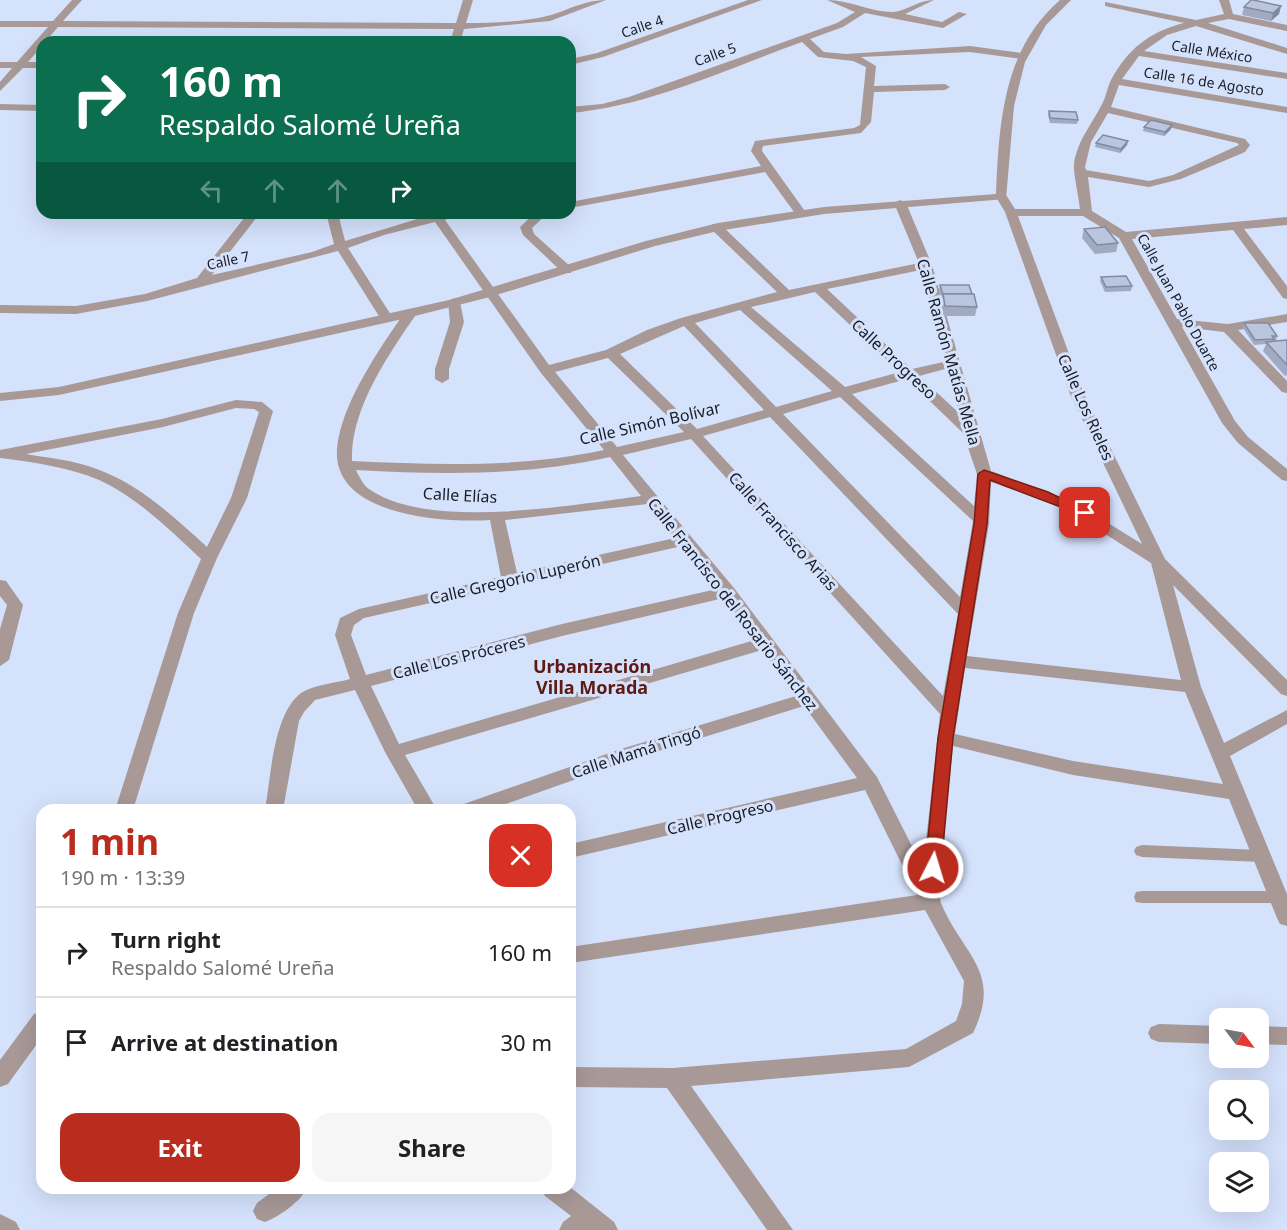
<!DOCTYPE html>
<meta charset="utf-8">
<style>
body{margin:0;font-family:"Noto Sans",sans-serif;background:#f6f6f6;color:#202124;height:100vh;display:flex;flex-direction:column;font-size:22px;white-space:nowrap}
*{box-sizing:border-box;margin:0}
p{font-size:20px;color:#757577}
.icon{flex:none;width:33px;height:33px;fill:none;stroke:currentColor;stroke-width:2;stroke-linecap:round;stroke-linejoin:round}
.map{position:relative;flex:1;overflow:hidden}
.drawer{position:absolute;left:36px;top:804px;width:540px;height:390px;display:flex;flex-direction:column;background:#fff;border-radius:18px;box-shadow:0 6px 24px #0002}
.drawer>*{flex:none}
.guide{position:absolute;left:36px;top:36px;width:540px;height:183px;border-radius:18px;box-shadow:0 6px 24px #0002;background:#0b6e4f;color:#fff;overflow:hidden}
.needle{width:39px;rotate:122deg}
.controls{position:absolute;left:1209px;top:1008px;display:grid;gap:12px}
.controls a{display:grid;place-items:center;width:60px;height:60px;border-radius:12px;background:#fff;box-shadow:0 6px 24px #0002;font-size:30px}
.pin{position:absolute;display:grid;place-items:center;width:51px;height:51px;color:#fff;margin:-26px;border-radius:12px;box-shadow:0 3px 9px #0006}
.me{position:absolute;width:66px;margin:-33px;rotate:5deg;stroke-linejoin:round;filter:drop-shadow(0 0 4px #0008)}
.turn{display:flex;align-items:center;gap:21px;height:126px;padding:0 24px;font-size:27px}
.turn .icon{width:78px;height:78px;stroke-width:2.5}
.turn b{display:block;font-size:42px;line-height:51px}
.lanes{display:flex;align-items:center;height:57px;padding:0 24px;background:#0003;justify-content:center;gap:30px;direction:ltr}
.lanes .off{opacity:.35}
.round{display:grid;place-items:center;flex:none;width:63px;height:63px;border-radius:18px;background:#f6f6f6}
.summary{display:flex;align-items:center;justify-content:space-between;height:102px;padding:0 24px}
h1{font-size:36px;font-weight:700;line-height:45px;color:#ba2c1e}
.cta{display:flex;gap:12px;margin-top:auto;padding:12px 24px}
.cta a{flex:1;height:69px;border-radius:18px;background:#ba2c1e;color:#fff;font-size:24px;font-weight:700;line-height:69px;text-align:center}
.cta a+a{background:#f6f6f6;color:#202124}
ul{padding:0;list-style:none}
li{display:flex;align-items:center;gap:18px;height:90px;padding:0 24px;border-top:2px solid #e0e0e0}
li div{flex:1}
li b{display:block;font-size:22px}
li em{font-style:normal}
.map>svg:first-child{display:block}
</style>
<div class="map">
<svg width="1287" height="1230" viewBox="0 0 1287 1230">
<rect width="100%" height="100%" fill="#d5e2fc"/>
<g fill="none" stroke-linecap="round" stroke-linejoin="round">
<g fill="#a89997" fill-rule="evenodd">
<path d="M1142 845 1261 850 1267 852 1269 856 1267 860 1261 862 1142 857 1136 855 1134 851 1136 847Z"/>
<path d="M1142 891H1278L1284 892 1286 897 1284 902 1278 903H1142L1136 902 1134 897 1136 892Z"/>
</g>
<g fill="#a89997" fill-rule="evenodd">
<path d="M72 0H82L63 21 456 23 463 0H473L466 23C492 23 525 22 551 15 570 9 586 0 606 0L550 21 464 29 460 42H450L454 29 58 27 45 42H42V46L28 62H42V68H23L0 91V82L12 68H0V62H17L48 27H0V21H53Z"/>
<path d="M748 0H762L603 57 570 65V59L597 53Z"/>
<path d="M827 0C850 0 870 12 893 12 907 11 918 0 934 0L905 14 942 22 959 12 967 14 943 28 865 13 843 27 810 39 824 52 846 54 970 46 1022 53 1027 56 1022 59 970 52 861 57 876 66 874 86 945 84 950 87 945 90 874 92 871 122 861 133 763 146 762 151 807 214 805 216H797L765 172 570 208V202L761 166 751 151 755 141 854 128 860 125 866 67 853 61 818 57 802 42C727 69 650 106 570 113V107L602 104 629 97 837 23 855 12Z"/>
<path d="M1219 0H1229L1233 14 1287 25V31L1229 19 1208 23 1287 48V54L1196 26 1167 35 1144 51 1287 73V79L1139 56 1122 79 1287 107V113L1119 85 1111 107 1245 139 1250 145 1245 152 1181 179 1149 187 1088 177 1092 211 1126 232 1287 217V225L1244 229 1287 286V299L1283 298 1233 230 1132 239 1177 319 1228 324 1287 314V322L1238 330 1287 381V393L1282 392 1224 332 1182 327 1235 421 1248 437 1287 469V481L1282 480 1238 443 1222 423 1119 238 1083 216H1018L1084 394 1165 559 1287 680V696L1281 694 1173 585 1201 687 1224 743 1287 710V724L1230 756 1287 894V926L1280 924 1277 918 1229 799 1073 775 953 746C951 769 936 891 941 903 963 956 1003 971 973 1033L909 1067 691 1086 793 1230H767L667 1088 570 1087V1067L673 1068 906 1049 956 1021 962 1004 964 981 925 910 570 963V947L917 895 865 790 570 858V844L857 778 804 706 633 759 489 810H459L461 805 621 749 796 696 762 650 405 755 437 810H418L385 752 355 690 315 700 304 712 299 721 283 810H265C271 777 273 714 301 693 313 685 336 683 350 679L335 635 340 618 359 609 501 577 490 520C444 523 332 516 337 449 341 403 381 347 406 310L411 309 417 313C389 354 350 409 352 461 438 465 520 468 604 450L541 373 435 222 384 235 348 248 393 318 387 322 382 321 338 251 147 301 76 314 0 313V305L76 306 145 294 197 278 248 213H260L212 275 312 252 334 244 326 213H338L345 241 437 213H463L445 220 549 365 606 350 647 330 681 318 777 292 712 230V224H720L789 290 919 263 894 203 900 200 906 203 932 265 991 471 1074 502 1142 544 1070 394 1005 212 996 197 1006 195 1015 209H1080C1079 198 1073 172 1074 164 1077 141 1092 124 1101 106 1106 98 1107 88 1111 80 1128 49 1149 32 1184 23L1105 6V2L1196 20 1224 14ZM1108 113 1237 143 1239 145 1173 175 1149 181 1086 170 1085 167 1091 142ZM921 270 948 361 912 369 827 289ZM815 292 900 372 845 387 751 307ZM740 310 832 391 776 407 695 323ZM684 326 764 410 697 429 620 354ZM608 358 684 432 617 447 555 372ZM949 368 959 413 919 376ZM907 379 963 433 977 474 974 506 852 394ZM840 397 973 521 960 597 783 414ZM770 417 958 614 943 696 703 436ZM691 439 940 714 923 868 877 777 734 588 623 455ZM610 457 641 496C571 505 428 531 369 489 363 485 359 476 356 470 444 475 523 476 610 457ZM991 482 1064 508 1151 563 1181 680 967 656 989 524ZM648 504 675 538 517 573 505 520ZM682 546 717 589 562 624 366 675 351 635 354 625 364 618ZM724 598 755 640 399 744 371 686 562 636ZM965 668 1185 692 1223 784 1073 761 955 734Z"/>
<path d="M0 104 42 105V111L0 110Z"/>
<path d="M535 213H548L532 228 534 234 571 267V273H563L523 235 520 227Z"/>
<path d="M454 298 460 302 464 322 449 369V379L442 383 435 379V369L450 322 448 302Z"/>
<path d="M236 400 262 402 273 411 247 498 217 558 194 613 133 810H115L178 613 201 559C170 530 138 498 99 480 69 467 32 462 0 458V450L162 419ZM236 408 254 409 259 412 231 498 207 547C173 516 138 483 94 468 72 460 48 458 26 454L163 427Z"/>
<path d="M0 580 6 581 23 605 9 660 0 666V629L7 605 0 596Z"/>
<path d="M42 1011V1037L8 1084 0 1087V1060L34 1014Z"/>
<path d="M1159 1024 1220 1026V1044L1159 1042 1151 1039 1148 1033 1151 1027Z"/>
<path d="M1258 1026 1287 1027V1045L1258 1044Z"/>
<path d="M570 1187 614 1222 618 1230H559L563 1222 571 1216 545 1196 541 1188Z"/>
<path d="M277 1188H307C300 1202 280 1216 265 1222L257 1219 253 1211 257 1203Z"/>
<path d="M0 1214 16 1222 20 1230H0Z"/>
</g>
<path fill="#a89997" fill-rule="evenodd" d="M1060 0H1071L1046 25 1025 62 1014 106 1006 199 824 214 718 231 655 246 490 297 403 319 59 395 0 401V393L59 387 449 300 646 241 718 223 824 207 996 194C999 123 1003 49 1060 0Z"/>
</g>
<g fill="#a0aac1">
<path d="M1281 6 1279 14 1271 21 1242 15 1244 7Z"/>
<path d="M1049 111 1078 120 1077 124 1050 123 1048 115Z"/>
<path d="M1144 127 1171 129 1164 136 1143 131Z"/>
<path d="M1096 143 1127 145 1120 153 1095 147Z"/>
<path d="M1084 229 1118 243 1116 252 1095 254 1082 238Z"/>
<path d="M1101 277 1132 286 1131 291 1105 292 1100 281Z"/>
<path d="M940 285 977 307 975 316H944L942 303 943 300 939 290Z"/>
<path d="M1244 323 1277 336 1276 341 1287 340V375L1285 376 1263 351 1266 344 1254 345 1243 328Z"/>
</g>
<g fill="#828b9d">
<path d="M1281 6 1279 14 1271 21 1273 13Z"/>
<path d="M1172 125 1171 129 1164 136 1165 132Z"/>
<path d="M1128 141 1127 145 1120 153 1121 149Z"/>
</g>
<g fill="#bac6e0" stroke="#828b9d" stroke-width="1.5">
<path d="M1251 0H1253L1281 6 1273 13 1244 7Z"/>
<path d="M1049 111 1076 112 1078 120 1050 118Z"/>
<path d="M1151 120 1172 125 1165 132 1144 127Z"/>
<path d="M1103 135 1128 141 1121 149 1096 143Z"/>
<path d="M1105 227 1118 243 1097 245 1084 229Z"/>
<path d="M1126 276 1132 286 1106 287 1101 277Z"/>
<path d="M940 285H969L972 294H943V295Z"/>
<path d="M943 294H974L977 307 945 306Z"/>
<path d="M1244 323H1268L1277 336H1272L1274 339 1255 340Z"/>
<path d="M1287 340V365L1266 342Z"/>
</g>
<path fill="#ba2c1e" stroke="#791d14" stroke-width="1.5" d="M984 470 1048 492 1091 513 1089 516C1083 517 1004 485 990 480L987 524 953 738 941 868 933 874 925 868 938 738 974 524 978 474Z"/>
<g text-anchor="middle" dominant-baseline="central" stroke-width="6" stroke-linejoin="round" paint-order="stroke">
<g font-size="14" fill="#181c26" stroke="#d5e2fc">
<text transform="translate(642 26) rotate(-19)">Calle 4</text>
<text transform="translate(1212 51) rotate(9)">Calle México</text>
<text transform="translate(715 54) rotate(-20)">Calle 5</text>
<text transform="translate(1204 81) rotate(9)">Calle 16 de Agosto</text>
<text transform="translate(228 260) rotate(-12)">Calle 7</text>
<text transform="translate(1179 302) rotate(61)">Calle Juan Pablo Duarte</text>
</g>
<g font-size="16" fill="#181c26" stroke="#d5e2fc">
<text transform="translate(949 352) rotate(74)">Calle Ramón Matías Mella</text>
<text transform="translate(894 359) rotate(43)">Calle Progreso</text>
<text transform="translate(1086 407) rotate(66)">Calle Los Rieles</text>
<text transform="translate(650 423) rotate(-13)">Calle Simón Bolívar</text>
<text transform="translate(460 495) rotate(3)">Calle Elías</text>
<text transform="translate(783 531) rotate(48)">Calle Francisco Arias</text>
<text transform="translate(515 579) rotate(-13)">Calle Gregorio Luperón</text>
<text transform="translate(733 604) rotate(52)">Calle Francisco del Rosario Sánchez</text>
<text transform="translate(459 657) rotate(-14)">Calle Los Próceres</text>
<text transform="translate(636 752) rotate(-18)">Calle Mamá Tingó</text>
<text transform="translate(720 817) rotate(-13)">Calle Progreso</text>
</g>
<g font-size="18" font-weight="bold" fill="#5d1912" stroke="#d5e2fc">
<text x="592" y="666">Urbanización<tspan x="592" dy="21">Villa Morada</tspan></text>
</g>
</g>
</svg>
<div class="controls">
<a><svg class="needle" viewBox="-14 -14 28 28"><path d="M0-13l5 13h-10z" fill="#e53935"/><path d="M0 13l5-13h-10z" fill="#757577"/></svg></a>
<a><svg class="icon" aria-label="search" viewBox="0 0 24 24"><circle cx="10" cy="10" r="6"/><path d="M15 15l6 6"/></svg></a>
<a><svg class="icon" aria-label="layers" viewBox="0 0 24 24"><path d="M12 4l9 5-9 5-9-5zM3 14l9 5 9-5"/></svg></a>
</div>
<div class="pin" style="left:1085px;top:513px;background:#d93025"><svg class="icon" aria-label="arrive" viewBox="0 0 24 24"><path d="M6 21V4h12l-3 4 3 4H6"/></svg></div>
<svg class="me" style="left:933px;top:868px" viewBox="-20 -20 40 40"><circle r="17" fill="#ba2c1e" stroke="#fff" stroke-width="3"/><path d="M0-11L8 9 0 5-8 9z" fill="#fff"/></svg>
<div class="guide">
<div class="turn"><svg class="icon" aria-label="right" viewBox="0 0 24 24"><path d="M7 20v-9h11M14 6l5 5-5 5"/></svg><div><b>160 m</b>Respaldo Salomé Ureña</div></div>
<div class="lanes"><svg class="icon off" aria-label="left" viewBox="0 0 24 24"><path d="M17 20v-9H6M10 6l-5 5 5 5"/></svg><svg class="icon off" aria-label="ahead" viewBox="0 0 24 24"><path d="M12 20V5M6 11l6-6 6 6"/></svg><svg class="icon off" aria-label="ahead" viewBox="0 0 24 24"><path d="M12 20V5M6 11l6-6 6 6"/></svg><svg class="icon" aria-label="right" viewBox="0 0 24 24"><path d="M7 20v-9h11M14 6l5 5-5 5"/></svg></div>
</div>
<section class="drawer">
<div class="summary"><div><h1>1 min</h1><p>190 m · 13:39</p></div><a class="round" style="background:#d93025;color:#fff"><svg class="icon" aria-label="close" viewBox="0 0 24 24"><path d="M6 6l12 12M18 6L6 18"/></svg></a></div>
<ul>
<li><svg class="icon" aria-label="right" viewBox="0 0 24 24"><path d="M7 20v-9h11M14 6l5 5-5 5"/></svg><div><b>Turn right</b><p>Respaldo Salomé Ureña</p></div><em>160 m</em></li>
<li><svg class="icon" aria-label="arrive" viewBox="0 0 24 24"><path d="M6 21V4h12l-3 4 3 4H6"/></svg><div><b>Arrive at destination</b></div><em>30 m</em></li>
</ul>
<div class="cta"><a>Exit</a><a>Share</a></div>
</section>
</div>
